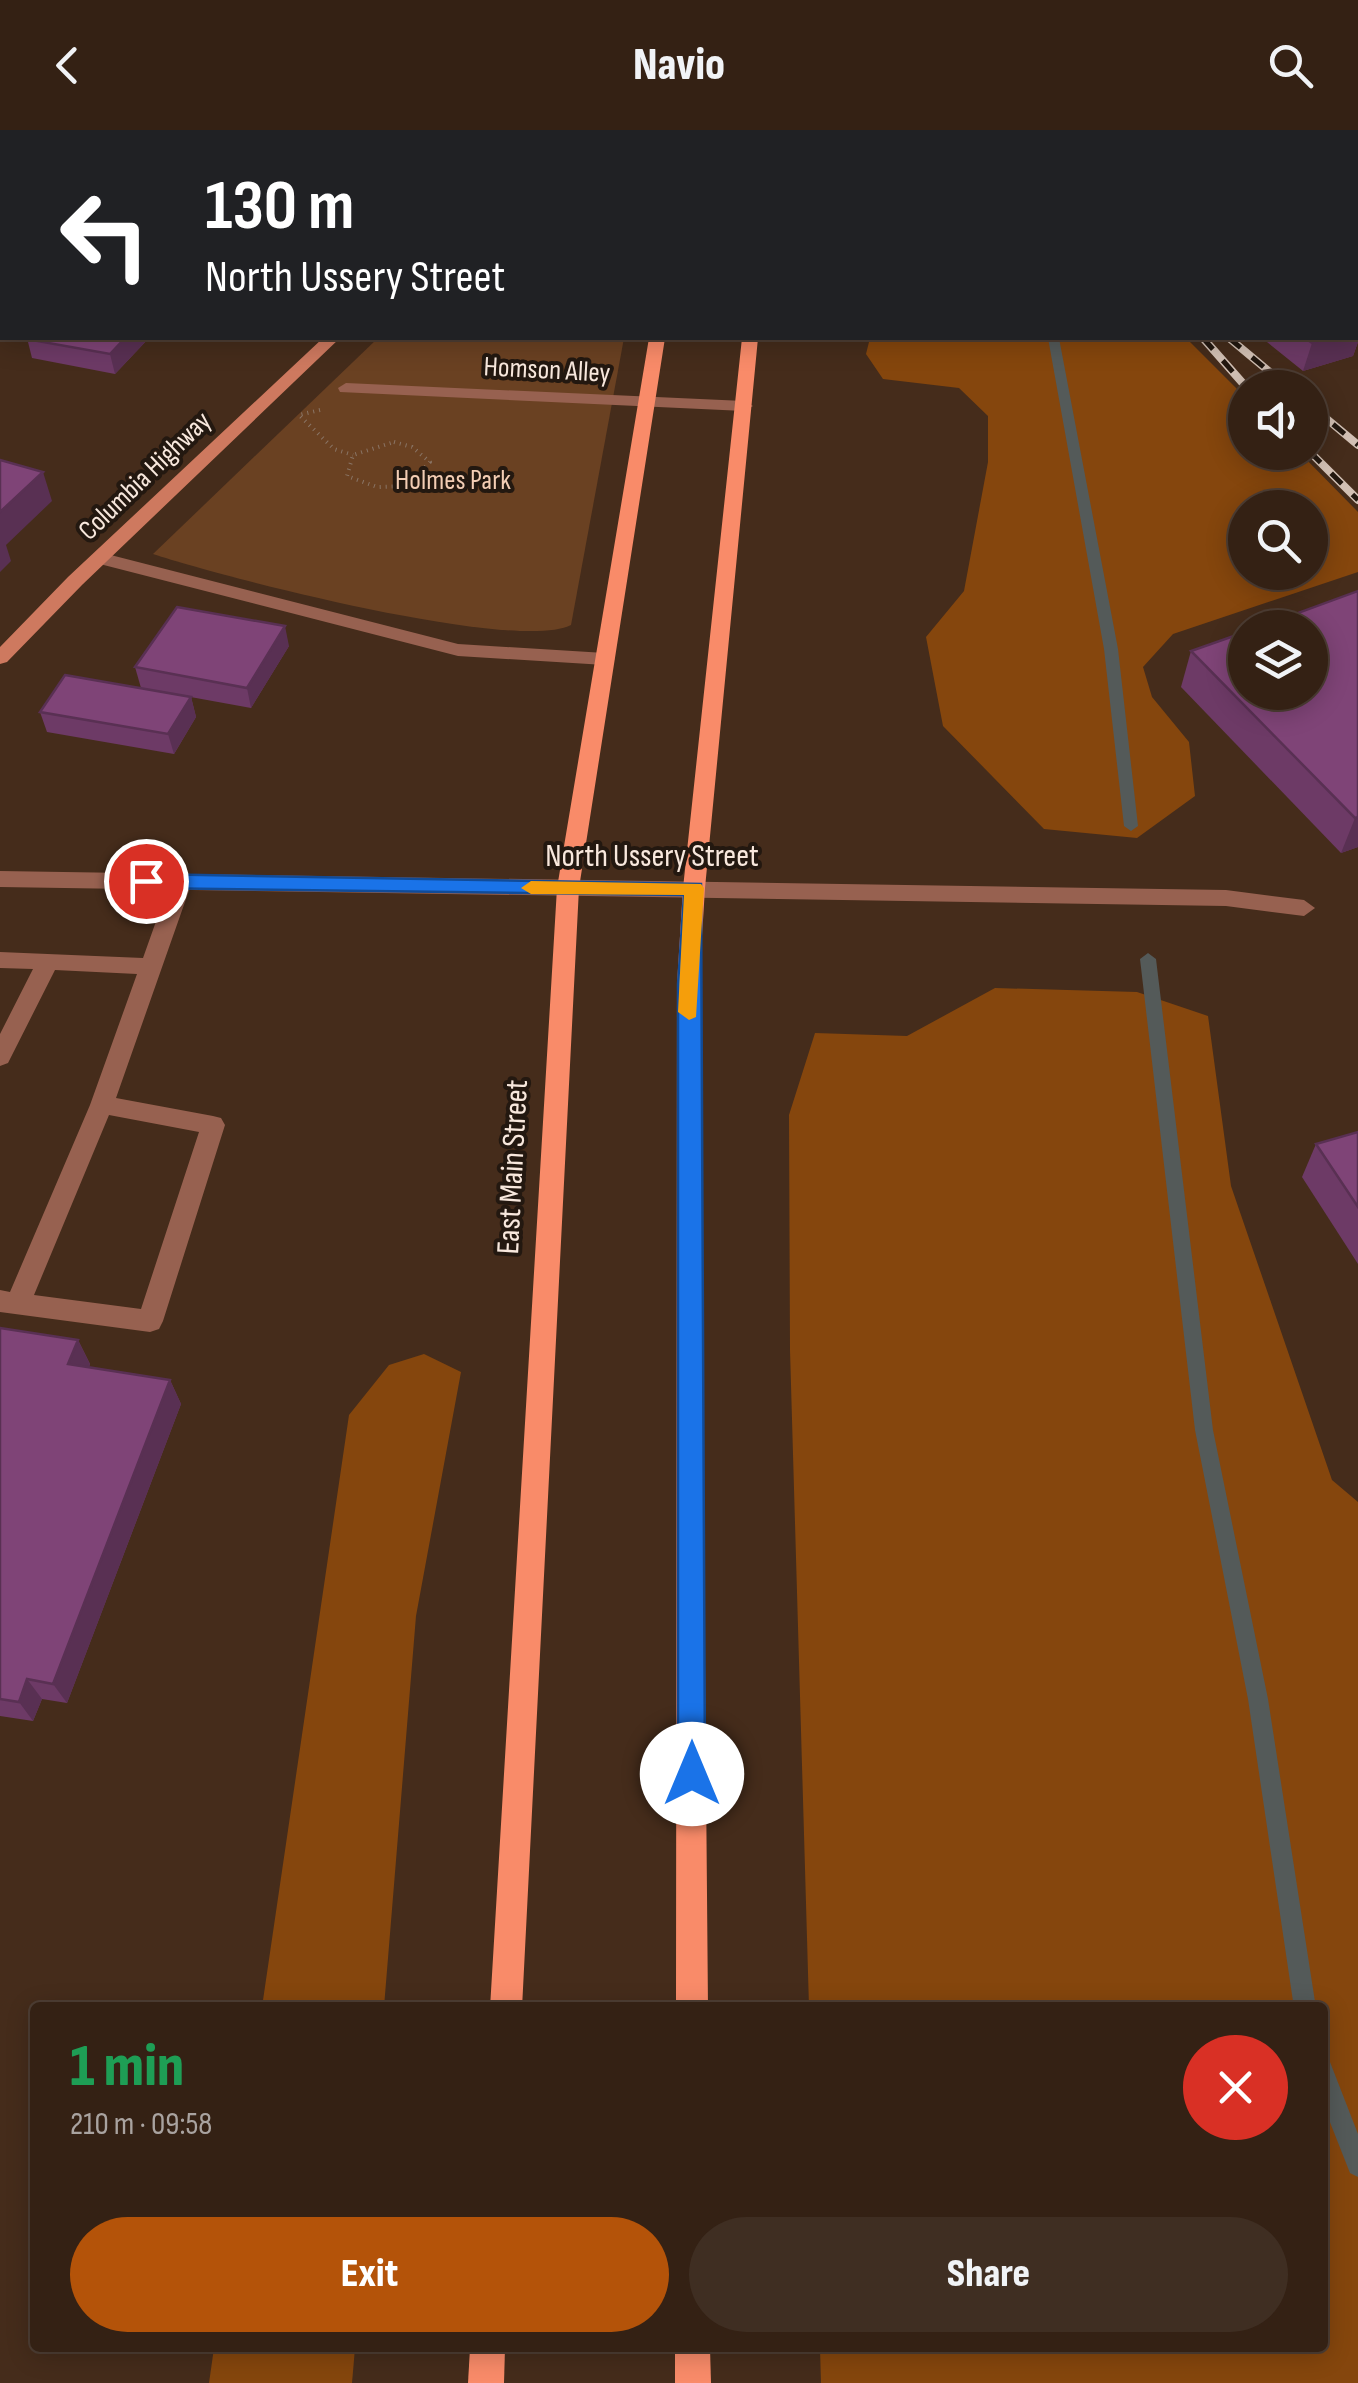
<!DOCTYPE html>
<meta charset="utf-8">
<style>
body{margin:0;font-family:"Sofia Sans Condensed",sans-serif;background:#3f2e22;color:#f1f3f6;height:100vh;display:flex;flex-direction:column;font-size:38px;white-space:nowrap}
*{box-sizing:border-box;margin:0}
p{font-size:32px;color:#a9a3a0}
.icon{flex:none;width:55px;height:55px;fill:none;stroke:currentColor;stroke-width:2;stroke-linecap:round;stroke-linejoin:round}
.map{position:relative;flex:1;overflow:hidden}
.sheet{position:absolute;left:30px;top:1872px;width:1298px;height:350px;display:flex;flex-direction:column;background:#342114;border-radius:10px;box-shadow:0 5px 25px #0003,0 0 0 2px #4e3e34}
.sheet>*{flex:none}
.top-card{position:absolute;left:0px;top:0px;width:1360px;height:210px;box-shadow:0 5px 25px #0003,0 0 0 2px #4e3e34;background:#202124;color:#fff;overflow:hidden}
.controls{position:absolute;left:1228px;top:240px;display:grid;gap:20px}
.controls a{display:grid;place-items:center;width:100px;height:100px;border-radius:50%;background:#342114;box-shadow:0 5px 25px #0003,0 0 0 2px #4e3e34;font-size:50px}
.pin{position:absolute;display:grid;place-items:center;width:85px;height:85px;color:#fff;margin:-42px;border:5px solid #fff;border-radius:50%;box-shadow:0 2px 10px #0007}
.me{position:absolute;width:110px;margin:-55px;rotate:0deg;stroke-linejoin:round;filter:drop-shadow(0 0 8px #0008)}
.turn{display:flex;align-items:center;gap:35px;height:210px;padding:0 40px;font-size:45px}
.turn .icon{width:130px;height:130px;stroke-width:2.5}
.turn b{display:block;font-size:70px;line-height:85px}
.round{display:grid;place-items:center;flex:none;width:105px;height:105px;border-radius:52px;background:#3f2e22}
.headline{display:flex;align-items:center;justify-content:space-between;height:170px;padding:0 40px}
h1{font-size:60px;font-weight:800;line-height:75px;color:#1e9e55}
.action{display:flex;gap:20px;margin-top:auto;padding:20px 40px}
.action a{flex:1;height:115px;border-radius:60px;background:#b45309;color:#fff;font-size:40px;font-weight:800;line-height:115px;text-align:center}
.action a+a{background:#3f2e22;color:#f1f3f6}
header{display:flex;justify-content:space-between;align-items:center;height:130px;padding:0 40px;background:#342114;font-size:45px;font-weight:800}
.map>svg:first-child{display:block}
</style>
<header><svg class="icon" aria-label="back" viewBox="0 0 24 24"><path d="M15 5l-7 7 7 7"/></svg>Navio<svg class="icon" aria-label="search" viewBox="0 0 24 24"><circle cx="10" cy="10" r="6"/><path d="M15 15l6 6"/></svg></header>
<div class="map">
<svg width="1358" height="2253" viewBox="0 0 1358 2253">
<rect width="100%" height="100%" fill="#452c1b"/>
<path fill="#6a4122" d="M378 208H624L571 495C516 523 222 447 153 424Z"/>
<g fill="#85460d" fill-rule="evenodd">
<path d="M870 208H1186L1245 267V322L1300 323 1358 382V442L1173 504 1143 537 1152 567 1189 612 1195 666 1137 708 1044 699 943 596 926 507 964 461 988 332V286L959 258 883 249 866 224ZM1245 378H1310V442H1245Z"/>
<path d="M995 858 1137 862 1208 886 1231 1056 1332 1350 1358 1372V2253H821L820 2218H1322V1878L809 1877 790 1220 789 985 815 903 907 906Z"/>
<path d="M424 1224 461 1242 416 1486 384 1877H262L349 1285 389 1235Z"/>
<path d="M214 2218H355L352 2253H209Z"/>
</g>
<g fill="none" stroke-linecap="round" stroke-linejoin="round">
<g fill="#545a59" fill-rule="evenodd">
<path d="M896 0H907L908 2H898Z"/>
<path d="M1048 208H1059L1118 519 1138 696 1131 701 1124 696 1104 519Z"/>
<path d="M1148 823 1156 829 1213 1300 1268 1569 1316 1878H1294L1248 1569 1195 1300 1140 829Z"/>
<path d="M1322 1929 1330 1932 1358 2004V2047L1350 2043 1322 1972Z"/>
</g>
<g stroke="#8a7566" stroke-width="4" stroke-dasharray="1 5" stroke-linecap="butt">
<path d="M320 280 299 285 334 319 353 325"/>
<path d="M394 312 412 317 430 332 408 356 377 357 347 346 353 325Z"/>
</g>
<g fill="#976150" fill-rule="evenodd">
<path d="M1006 0H1022L1023 2H1008Z"/>
<path d="M346 253 744 271 753 276 744 281 340 262 338 258Z"/>
<path d="M99 422 458 514 605 523 615 529 605 535 458 526 92 432 90 428Z"/>
<path d="M181 744 192 752 116 968 213 986 221 988 225 995 163 1191 159 1199 150 1202 0 1182V1160L10 1162 90 975 137 844 55 840 8 933 0 936V904L33 839 0 838V822L143 828 170 752ZM109 985 199 1002 141 1179 34 1165Z"/>
</g>
<g fill="#976150" fill-rule="evenodd">
<path d="M0 2H5L0 15Z"/>
<path d="M0 741 1226 760 1304 770 1315 778 1304 786 1226 776 0 757Z"/>
</g>
<path fill="#ce795f" fill-rule="evenodd" d="M323 208H340L82 455 7 532 0 534V517L68 447Z"/>
<g fill="#f98b69" fill-rule="evenodd">
<rect x="689" y="0" width="14" height="2"/>
<rect x="762" y="0" width="14" height="2"/>
<path d="M649 208H665L579 758 522 1878H490L557 758Z"/>
<path d="M742 208H758L705 758 699 854 708 1878H676L677 854 683 758Z"/>
<path d="M470 2218H505L504 2253H468Z"/>
<path d="M675 2218H710L711 2253H675Z"/>
</g>
<g stroke="#d2c0b4" stroke-width="8">
<g id="rail">
<path d="M1203 208 1247 258"/>
<path d="M1229 208 1289 258"/>
<path d="M1310 275 1358 315"/>
<path d="M1310 322 1358 370"/>
</g>
</g>
<use href="#rail" stroke="#231810" stroke-width="5" stroke-dasharray="15" stroke-linecap="butt"/>
</g>
<g fill="#6d3a66">
<rect x="0" y="81" width="2" height="44"/>
<path d="M1358 195V212L1353 226 1303 241 1262 208H1358Z"/>
<path d="M27 208H149L115 244 32 228Z"/>
<path d="M1358 461V717L1341 723 1181 557 1191 521Z"/>
<path d="M289 516 251 578 141 558 135 537Z"/>
<path d="M191 567 196 587 174 624 47 602 40 582Z"/>
<path d="M1358 1002V1134L1302 1047 1316 1014Z"/>
<path d="M0 1198 78 1210 90 1234 89 1237 170 1250 181 1274 67 1573 42 1569 33 1591 0 1586Z"/>
</g>
<g fill="#593053">
<path d="M1358 199V212L1353 226 1303 241 1312 213 1329 208H1358Z"/>
<path d="M125 208H149L115 244 110 224Z"/>
<path d="M43 342 52 371 6 415 11 431 0 442V382Z"/>
<path d="M285 496 289 516 251 578 247 558Z"/>
<path d="M191 567 196 587 174 624 168 604Z"/>
<path d="M1358 687V717L1341 723 1355 688Z"/>
<path d="M78 1210 90 1234 80 1258 68 1234Z"/>
<path d="M170 1250 181 1274 67 1573 53 1554Z"/>
<path d="M27 1549 42 1569 33 1591 19 1572Z"/>
</g>
<g fill="#7f4477" stroke="#593053" stroke-width="2.5">
<rect x="0" y="81" width="2" height="24"/>
<path d="M27 208H125L110 224 26 209Z"/>
<path d="M1305 208H1329L1312 213Z"/>
<path d="M0 330 43 342 0 382Z"/>
<path d="M1358 461V687L1355 688 1191 521 1245 502V562H1310V498H1257Z"/>
<path d="M177 477 285 496 247 558 135 537Z"/>
<path d="M65 545 191 567 168 604 40 582Z"/>
<path d="M1358 1002V1077L1316 1014Z"/>
<path d="M0 1198 78 1210 68 1234 170 1250 53 1554 27 1549 19 1572 0 1569Z"/>
</g>
<path fill="#1a73e8" stroke="#114b97" stroke-width="2.5" d="M146 744 701 754 705 1644 701 1653 692 1657 682 1653 678 1644V854L684 765 146 758 136 751Z"/>
<path fill="#f59e0b" d="M531 751 701 754 704 758 696 887 689 890 678 882 684 765 531 764 521 758Z"/>
<g text-anchor="middle" dominant-baseline="central" stroke-width="8" stroke-linejoin="round" paint-order="stroke">
<g font-size="28" fill="#f8e8dd" stroke="#231810">
<text transform="translate(547 240) rotate(3)">Homson Alley</text>
<text transform="translate(145 346) rotate(-44)">Columbia Highway</text>
</g>
<g font-size="28" fill="#f3cdb4" stroke="#231810">
<text x="453" y="350">Holmes Park</text>
</g>
<g font-size="32" fill="#f8e8dd" stroke="#231810">
<text x="652" y="726">North Ussery Street</text>
<text transform="translate(513 1037) rotate(-87)">East Main Street</text>
</g>
</g>
</svg>
<div class="controls">
<a><svg class="icon" aria-label="sound" viewBox="0 0 24 24"><path d="M4 9h4l5-4v14l-5-4H4zM17 9q2 3 0 6"/></svg></a>
<a><svg class="icon" aria-label="search" viewBox="0 0 24 24"><circle cx="10" cy="10" r="6"/><path d="M15 15l6 6"/></svg></a>
<a><svg class="icon" aria-label="layers" viewBox="0 0 24 24"><path d="M12 4l9 5-9 5-9-5zM3 14l9 5 9-5"/></svg></a>
</div>
<div class="pin" style="left:146px;top:751px;background:#d93025"><svg class="icon" aria-label="arrive" viewBox="0 0 24 24"><path d="M6 21V4h12l-3 4 3 4H6"/></svg></div>
<svg class="me" style="left:692px;top:1644px" viewBox="-20 -20 40 40"><circle r="19" fill="#fff"/><path d="M0-13L10 11 0 6-10 11z" fill="#1a73e8"/></svg>
<div class="top-card">
<div class="turn"><svg class="icon" aria-label="left" viewBox="0 0 24 24"><path d="M17 20v-9H6M10 6l-5 5 5 5"/></svg><div><b>130 m</b>North Ussery Street</div></div>
</div>
<section class="sheet">
<div class="headline"><div><h1>1 min</h1><p>210 m · 09:58</p></div><a class="round" style="background:#d93025;color:#fff"><svg class="icon" aria-label="close" viewBox="0 0 24 24"><path d="M6 6l12 12M18 6L6 18"/></svg></a></div>
<div class="action"><a>Exit</a><a>Share</a></div>
</section>
</div>
